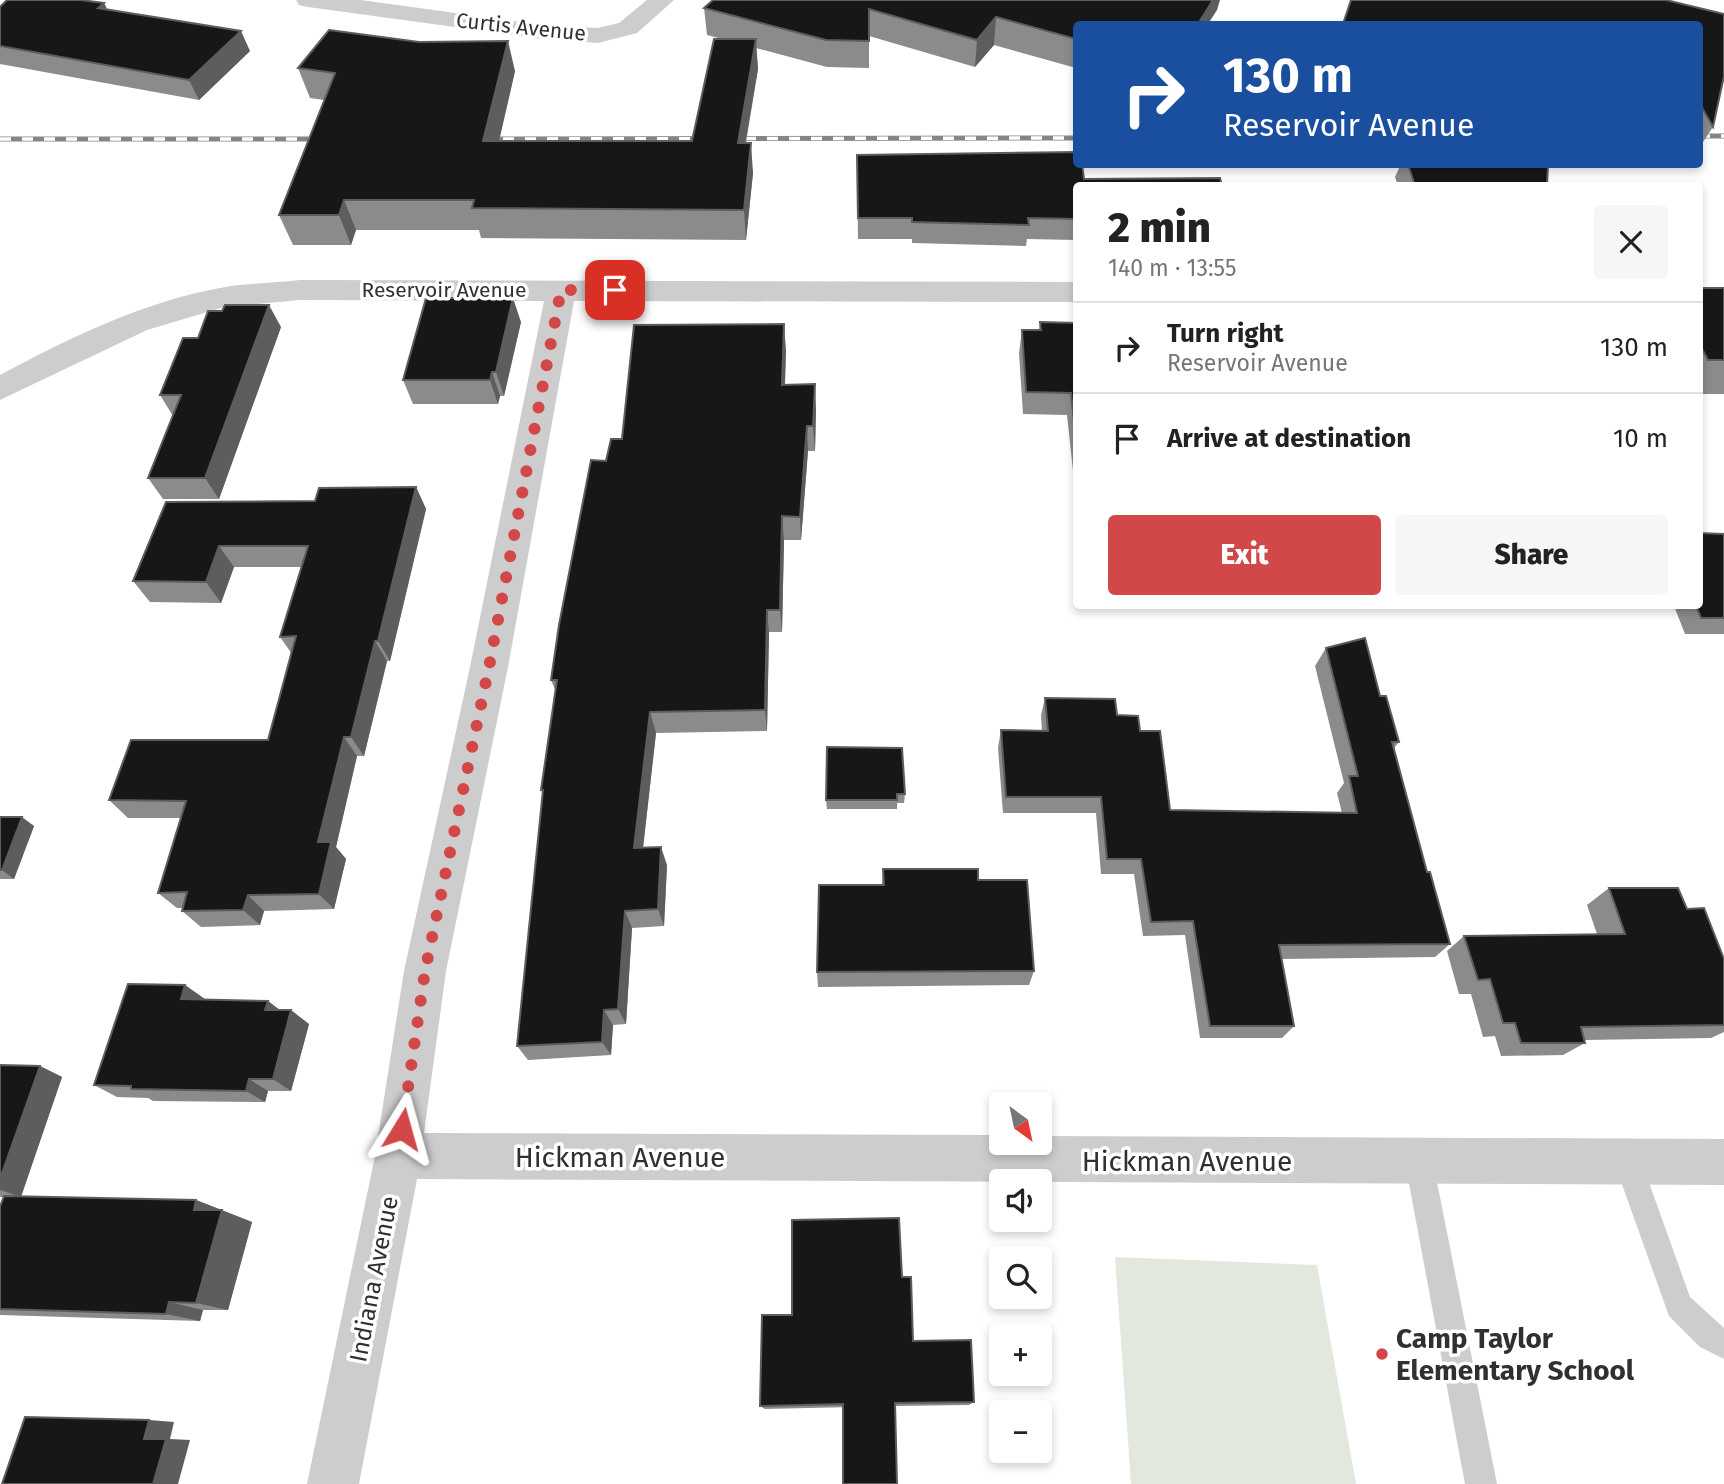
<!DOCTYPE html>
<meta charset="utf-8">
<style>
body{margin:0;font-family:"Fira Sans",sans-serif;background:#f6f6f6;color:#222;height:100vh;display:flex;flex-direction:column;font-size:26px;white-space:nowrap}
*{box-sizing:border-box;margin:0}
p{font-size:23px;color:#767676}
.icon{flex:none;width:38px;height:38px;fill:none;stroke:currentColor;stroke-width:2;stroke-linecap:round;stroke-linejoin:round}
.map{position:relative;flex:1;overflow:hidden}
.panel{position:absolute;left:1073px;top:182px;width:630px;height:427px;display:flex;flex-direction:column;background:#fff;border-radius:7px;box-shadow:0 4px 10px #0003}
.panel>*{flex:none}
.banner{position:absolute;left:1073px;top:21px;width:630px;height:147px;border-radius:7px;box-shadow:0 4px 10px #0003;background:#1a4fa0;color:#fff;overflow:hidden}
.needle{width:46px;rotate:147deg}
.tools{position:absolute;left:989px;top:1092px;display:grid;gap:14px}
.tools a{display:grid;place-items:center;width:63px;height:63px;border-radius:7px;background:#fff;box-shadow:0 4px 10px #0003;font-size:35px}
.pin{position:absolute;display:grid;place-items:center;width:60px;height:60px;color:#fff;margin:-30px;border-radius:14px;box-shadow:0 4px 10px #0006}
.me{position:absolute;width:77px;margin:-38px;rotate:8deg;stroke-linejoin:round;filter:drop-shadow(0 0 5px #0008)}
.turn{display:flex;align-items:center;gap:24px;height:147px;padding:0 35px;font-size:32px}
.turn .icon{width:91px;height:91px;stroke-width:2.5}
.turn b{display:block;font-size:49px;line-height:60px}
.round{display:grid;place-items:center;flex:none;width:74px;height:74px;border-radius:7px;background:#f6f6f6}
.headline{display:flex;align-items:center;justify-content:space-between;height:119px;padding:0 35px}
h1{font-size:42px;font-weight:800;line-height:52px}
.button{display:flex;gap:14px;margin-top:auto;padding:14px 35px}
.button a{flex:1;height:80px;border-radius:7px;background:#d24848;color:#fff;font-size:28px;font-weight:800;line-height:80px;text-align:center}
.button a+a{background:#f6f6f6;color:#222}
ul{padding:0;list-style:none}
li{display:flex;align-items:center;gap:21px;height:91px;padding:0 35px;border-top:2px solid #e0e0e0}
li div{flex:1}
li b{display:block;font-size:26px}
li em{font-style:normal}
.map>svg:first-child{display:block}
</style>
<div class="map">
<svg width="1724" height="1484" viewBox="0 0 1724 1484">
<rect width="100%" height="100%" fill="#fff"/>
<path fill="#e2e8dd" d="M1115 1257 1317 1265 1356 1484H1131Z"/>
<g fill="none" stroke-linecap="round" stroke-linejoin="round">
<g fill="#cdcdcd" fill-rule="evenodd">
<path d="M1419 1148 1429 1152 1433 1162 1497 1484H1465L1405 1162 1409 1152Z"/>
<path d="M1628 1148 1638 1152 1690 1297 1724 1328V1359L1700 1347 1669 1316 1614 1162 1618 1152Z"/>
</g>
<g fill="#cdcdcd" fill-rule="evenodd">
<path d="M296 0H361L542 25 598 28 619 23 647 0H674L637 33 598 43 542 39 308 7 299 5Z"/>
<path d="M300 280 1076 282V302L574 301 508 667 446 971 424 1133 1001 1135V1143H1040V1136L1724 1139V1185L417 1179 359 1484H307L375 1156 404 971 470 667 544 301 300 300 224 307 147 330 0 400V375C71 337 145 301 225 287 250 283 275 283 300 280Z"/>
</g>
<g stroke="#858585" stroke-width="5">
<g id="rail">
<path d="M1699 136H1724"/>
<path d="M0 139H327"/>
<path d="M481 139 1076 138"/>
</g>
</g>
<use href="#rail" stroke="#fff" stroke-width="3.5" stroke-dasharray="11" stroke-linecap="butt"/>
</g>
<g fill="#8b8b8b">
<path d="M1351 0H1666L1724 14V76L1713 127 1701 145 1699 142V24H1343Z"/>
<path d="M104 3 107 9 250 51 199 100 0 64V7Z"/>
<path d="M704 8 1217 10 1076 24V68L994 45 975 67 869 36V68L827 67 756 48 758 69 746 143 753 173 746 240 481 238 479 230H356L351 245H293L279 215 324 100 310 98 298 68 515 71 499 141H692L722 39 707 35Z"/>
<path d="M857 155 1076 186V240L1027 239 1026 246 912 243V239H858Z"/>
<path d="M1401 164H1548L1547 186H1398L1395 177Z"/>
<rect x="1699" y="288" width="25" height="106"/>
<path d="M521 322 504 396H500L498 404H413L403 380Z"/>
<path d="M1040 322 1076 323V480H1074L1067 415 1023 414 1019 353 1022 330H1039Z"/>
<path d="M281 327 219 499H163L148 478 173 416 160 395 198 338Z"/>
<path d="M786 350 785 385 816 409 815 451H808L801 540H784L782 632H769L767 731 656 733 643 847 667 865 664 926 632 928 626 1024 613 1025 611 1055 528 1060 517 1046 543 795 541 790 556 692 551 680 606 461 622 439Z"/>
<path d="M416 487 426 509 390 661H387L364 756H357L336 847 346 859 334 909 264 911 260 925 201 927 182 911 183 908H177L158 893 181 818H128L109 800 268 740 292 654 280 637 301 567H234L221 603 150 602 133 581 315 501Z"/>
<path d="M1724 534V634H1685L1674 606H1699Z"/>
<path d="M1326 648 1380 696 1399 742 1394 748 1427 872 1450 944 1435 957 1281 959 1294 1026 1282 1038H1200L1185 935 1143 936 1134 874H1101L1096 813H1003L998 748 1001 730 1042 731 1041 715 1045 698 1117 715 1140 731 1170 810 1342 813 1337 793 1344 783 1315 666Z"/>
<path d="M905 794 904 803H897V809H827L826 800Z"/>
<path d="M0 817 34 826 14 879H0Z"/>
<path d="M883 869 978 880 1034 971 1029 985 818 987 817 972 882 885Z"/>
<path d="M1609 888 1687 909 1724 959V1032L1711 1038 1585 1040V1043L1563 1055 1501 1056 1495 1036 1483 1037 1471 994H1459L1447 951 1464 936 1597 934 1587 905Z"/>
<path d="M185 985 205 1000 268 1001 280 1010 309 1024 291 1091H268L265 1102 153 1101 148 1098 117 1097 94 1085Z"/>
<path d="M0 1065 40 1066 62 1077 21 1196 196 1200 252 1222 228 1310H203L200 1321 0 1315V1207L4 1197H0Z"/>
<path d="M902 1277 913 1341 974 1402 969 1405 895 1406 765 1409 760 1406 792 1315Z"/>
</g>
<g fill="#5d5d5d">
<path d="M1213 0H1220L1217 10 1208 24H1198Z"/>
<path d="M104 3 114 23 98 8Z"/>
<path d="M996 17 994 45 975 67 977 40Z"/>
<path d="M241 31 250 51 199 100 189 80Z"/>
<path d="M756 39 758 69 740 173 738 143Z"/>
<path d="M508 41 515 71 492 171 483 141Z"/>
<path d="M751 143 753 173 746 240 744 210Z"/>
<path d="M344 200 356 230 351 245 339 215Z"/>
<path d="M513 298 521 322 504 396 496 372Z"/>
<path d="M269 305 281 327 219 499 205 478Z"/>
<path d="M784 324 786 350 784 410 782 385Z"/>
<path d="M492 372 500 396 498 404 490 380Z"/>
<path d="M815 384 816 409 815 451 813 426Z"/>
<path d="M807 426 808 451 801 540 800 517Z"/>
<path d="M416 487 426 509 390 661 378 641Z"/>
<path d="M782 516 784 540 782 632 780 610Z"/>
<path d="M219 546 234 567 221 603 206 582Z"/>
<path d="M767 610 769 632 767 731 765 710Z"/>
<path d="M375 641 387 661 364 756 351 737Z"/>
<path d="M650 712 656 733 641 866 634 848Z"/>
<path d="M344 737 357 756 336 847 346 859 334 909 319 894 318 842Z"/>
<path d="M22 817 34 826 14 879 2 870Z"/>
<path d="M661 847 667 865 664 926 658 909Z"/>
<path d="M248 895 264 911 260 925 243 910Z"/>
<path d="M625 911 632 928 626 1024 618 1009Z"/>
<path d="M185 985 205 999 201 1013 181 999Z"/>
<path d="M268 1001 286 1015 265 1010Z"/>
<path d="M291 1010 309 1024 291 1091 273 1079Z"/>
<path d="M604 1010 613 1025 611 1055 602 1042Z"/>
<path d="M40 1066 62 1077 21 1197 0 1190V1179Z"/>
<path d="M249 1079 268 1091 265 1102 246 1091Z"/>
<path d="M196 1200 252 1222 228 1310 196 1303 194 1210Z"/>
<path d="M169 1302 203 1310 200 1321 166 1314Z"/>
<path d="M149 1420 174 1422 170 1439 190 1440 178 1484H153L144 1439Z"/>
</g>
<g fill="#171717" stroke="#5d5d5d" stroke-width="2">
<path d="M7 0H81L104 3 98 8 241 31 189 80 0 46V7Z"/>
<path d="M713 0H1213L1198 24H1076V39L996 17 977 40 869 9V41L826 40 704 8Z"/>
<path d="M1351 0H1666L1724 14V76L1713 127 1699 102V24H1343Z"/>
<path d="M329 30 419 42 508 41 483 141H692L714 39H756L738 143H751L744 210 472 208 474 200H344L339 215H279L335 73 298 68Z"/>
<path d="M1076 152V164H1082L1084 179 1220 178 1222 186H1076V219L1028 218 1029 225 912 222V218H858L857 155Z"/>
<path d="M1408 164H1548L1547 186H1415Z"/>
<path d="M1699 288H1724V360H1708L1699 343Z"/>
<path d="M426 298H513L496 372H492L490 380H403Z"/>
<path d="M225 305H269L205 478H148L181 395H160L183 338H198L208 311H222Z"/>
<path d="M1040 322 1076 323V440L1071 393 1026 392 1022 330H1041Z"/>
<path d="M784 324 782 385 815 384 813 426H807L800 517 782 516 780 610H767L765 710 650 712 634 848 661 847 658 909 625 911 618 1009 604 1010 602 1042 517 1046 543 790H541L557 680H551L559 625 591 460 606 461 611 439H622L634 325Z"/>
<path d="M416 487 378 641H375L351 737H344L318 842H331L319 894 248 895 243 910 182 911 187 892 158 893 186 801 109 800 131 740H268L296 636 280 637 308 546H219L206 582 133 581 166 502 315 501 319 488Z"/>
<path d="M1699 533 1724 534V618H1701L1696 606H1699Z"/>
<path d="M1365 638 1380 696H1386L1399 742H1392L1427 872H1430L1450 944 1279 945 1294 1026H1210L1193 921 1151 922 1141 859H1107L1101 797H1006L1001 730 1048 731 1045 698 1115 699 1117 715 1138 716 1140 731H1160L1170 810 1357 813 1349 776H1358L1326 648Z"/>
<path d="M827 747 902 748 905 794H897V800H826Z"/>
<path d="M0 817H22L2 870H0Z"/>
<path d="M883 869H978V880H1027L1034 971 817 972 819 885H884Z"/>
<path d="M1609 888H1678L1687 909 1704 908 1724 959V1025L1581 1027 1585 1043H1521L1515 1023H1503L1490 979 1478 980 1464 936 1625 934Z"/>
<path d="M128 984 185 985 181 999 268 1001 265 1010H291L273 1079H249L246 1091 131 1089V1086L94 1085Z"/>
<path d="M0 1065 40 1066 0 1179Z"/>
<path d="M4 1196 196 1200 194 1210H222L196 1303 169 1302 166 1314 0 1309V1207Z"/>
<path d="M899 1218 902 1277H911L913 1341 971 1340 974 1402 895 1403 897 1484H843V1404L760 1406 762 1315H792V1220Z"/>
<path d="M25 1417 149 1420 144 1439H166L153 1484H2Z"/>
</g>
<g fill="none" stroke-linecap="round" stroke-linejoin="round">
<path stroke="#d24848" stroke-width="12" stroke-dasharray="0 21.6" d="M402 1129 425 971 489 667 561 290H615"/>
</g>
<circle fill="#d24848" stroke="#fff" stroke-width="2.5" cx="1382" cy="1354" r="7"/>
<g text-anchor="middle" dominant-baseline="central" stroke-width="7" stroke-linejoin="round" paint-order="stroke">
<g font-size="21" fill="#303030" stroke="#fff">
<text transform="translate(521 27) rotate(6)">Curtis Avenue</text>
<text x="444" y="290">Reservoir Avenue</text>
</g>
<g font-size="24" fill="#303030" stroke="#fff">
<text transform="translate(374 1279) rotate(-79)">Indiana Avenue</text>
</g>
<g font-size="28" fill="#303030" stroke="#fff">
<text x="620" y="1157">Hickman Avenue</text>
<text x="1187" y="1161">Hickman Avenue</text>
</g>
<g font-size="28" font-weight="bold" fill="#303030" stroke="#fff" text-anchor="start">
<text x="1396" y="1338">Camp Taylor<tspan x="1396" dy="32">Elementary School</tspan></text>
</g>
</g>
</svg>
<div class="tools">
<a><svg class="needle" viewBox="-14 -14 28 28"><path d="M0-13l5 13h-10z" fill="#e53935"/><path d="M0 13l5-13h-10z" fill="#767676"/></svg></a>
<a><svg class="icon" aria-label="sound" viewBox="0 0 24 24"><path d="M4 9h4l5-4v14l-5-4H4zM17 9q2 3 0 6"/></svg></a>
<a><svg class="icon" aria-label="search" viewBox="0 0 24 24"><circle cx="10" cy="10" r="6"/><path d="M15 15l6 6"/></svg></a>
<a>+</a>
<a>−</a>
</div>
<div class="pin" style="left:615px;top:290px;background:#d93025"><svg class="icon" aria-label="arrive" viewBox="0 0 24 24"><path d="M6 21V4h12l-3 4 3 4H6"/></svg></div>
<svg class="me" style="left:402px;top:1129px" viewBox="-20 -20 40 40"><path d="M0-17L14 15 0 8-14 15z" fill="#d24848" stroke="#fff" stroke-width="4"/></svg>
<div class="banner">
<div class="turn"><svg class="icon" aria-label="right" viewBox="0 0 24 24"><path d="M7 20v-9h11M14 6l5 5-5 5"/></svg><div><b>130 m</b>Reservoir Avenue</div></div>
</div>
<section class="panel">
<div class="headline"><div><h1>2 min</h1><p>140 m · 13:55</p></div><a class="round"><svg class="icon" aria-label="close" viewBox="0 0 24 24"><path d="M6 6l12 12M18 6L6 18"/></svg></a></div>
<ul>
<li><svg class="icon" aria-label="right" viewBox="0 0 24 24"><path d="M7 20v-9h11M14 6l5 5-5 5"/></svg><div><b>Turn right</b><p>Reservoir Avenue</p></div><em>130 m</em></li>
<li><svg class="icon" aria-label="arrive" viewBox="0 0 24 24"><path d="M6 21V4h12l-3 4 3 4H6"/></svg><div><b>Arrive at destination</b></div><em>10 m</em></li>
</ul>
<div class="button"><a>Exit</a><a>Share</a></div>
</section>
</div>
